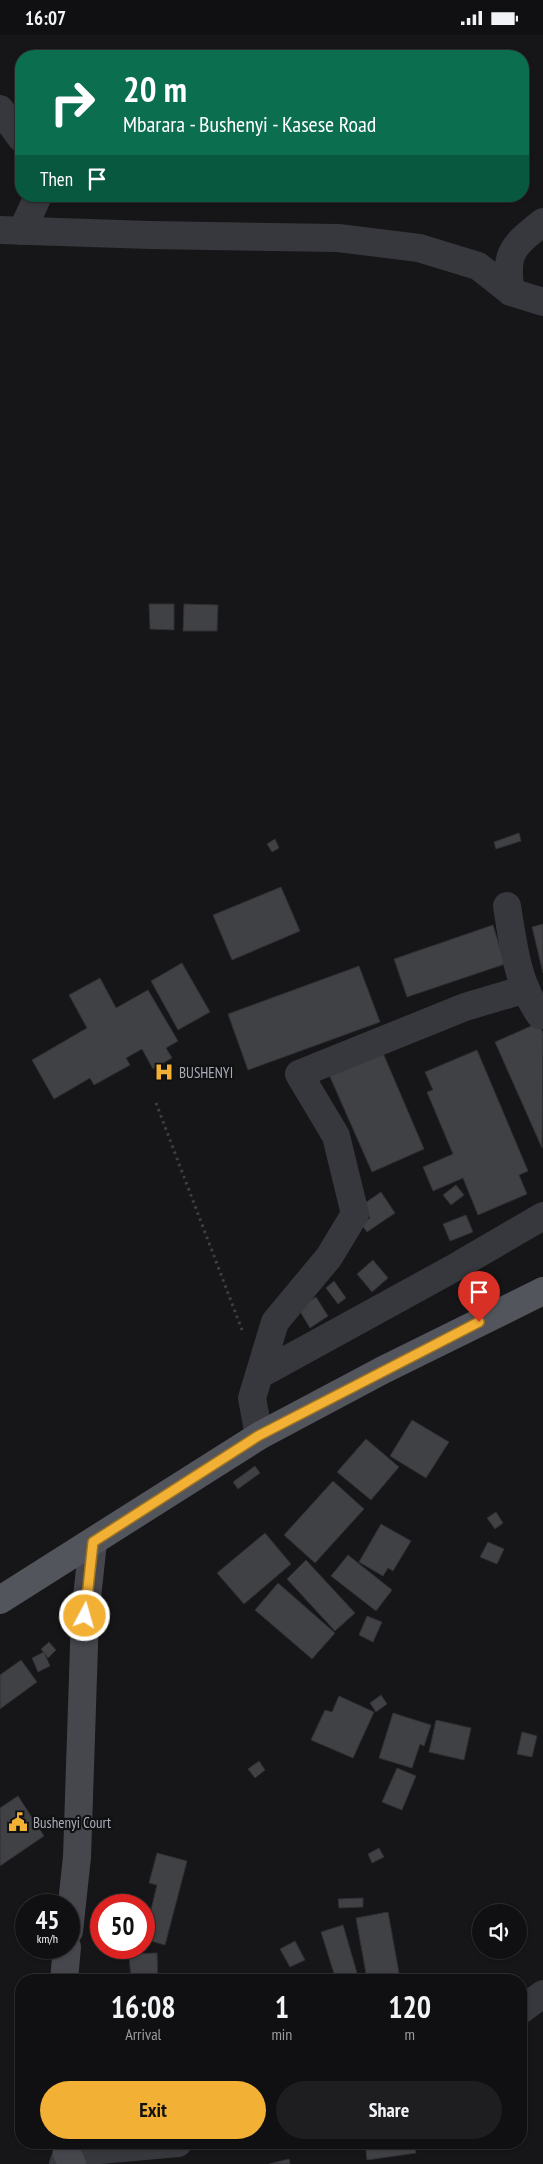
<!DOCTYPE html>
<style>
body{margin:0;font-family:"PT Sans Narrow",sans-serif;background:#1e1e20;color:#f1f3f6;height:100vh;display:flex;flex-direction:column;font-size:19px;white-space:nowrap}
*{box-sizing:border-box;margin:0}
p{font-size:16px;color:#9c9d9f}
.icon{flex:none;width:28px;height:28px;fill:none;stroke:currentColor;stroke-width:2;stroke-linecap:round;stroke-linejoin:round}
.map{position:relative;flex:1;overflow:hidden}
.side{position:absolute;left:15px;top:1939px;width:512px;height:175px;display:flex;flex-direction:column;background:#101012;border-radius:20px;box-shadow:0 1px 4px #0004,0 0 0 1px #303032}
.side>*{flex:none}
.hud{position:absolute;left:15px;top:15px;width:514px;height:152px;border-radius:20px;box-shadow:0 1px 4px #0004,0 0 0 1px #303032;background:#0b6e4f;color:#fff;overflow:hidden}
.fabs{position:absolute;left:472px;top:1869px;display:grid;gap:10px}
.fabs a{display:grid;place-items:center;width:55px;height:55px;border-radius:50%;background:#101012;box-shadow:0 1px 4px #0004,0 0 0 1px #303032;font-size:25px}
.speed{position:absolute;left:15px;top:1859px;display:flex;gap:10px;font-size:25px;font-weight:700;text-align:center}
.speed>*{display:grid;place-content:center;width:65px;height:65px;border-radius:50%;background:#101012;box-shadow:0 1px 4px #0004,0 0 0 1px #303032;line-height:1}
.speed small{font-size:12px;font-weight:400}
.speed .limit{border:8px solid #d22;background:#fff;color:#111}
.pin{position:absolute;display:grid;place-items:center;width:42px;height:42px;color:#fff;margin:-51px -21px;border-radius:50% 50% 50% 0;rotate:-45deg;box-shadow:0 0 5px #0007}
.pin .icon{rotate:45deg}
.me{position:absolute;width:55px;margin:-28px;rotate:6deg;stroke-linejoin:round;filter:drop-shadow(0 0 4px #0008)}
.turn{display:flex;align-items:center;gap:18px;height:105px;padding:0 25px;font-size:22px}
.turn .icon{width:65px;height:65px;stroke-width:2.5}
.turn b{display:block;font-size:35px;line-height:42px}
.then{display:flex;align-items:center;height:48px;padding:0 25px;background:#0003;gap:10px;font-size:19px}
.eta{display:flex;justify-content:space-evenly;align-items:center;height:85px;text-align:center}
.eta b{font-size:30px;font-weight:700;line-height:35px}
.button{display:flex;gap:10px;margin-top:auto;padding:10px 25px}
.button a{flex:1;height:58px;border-radius:30px;background:#f2b134;color:#111;font-size:20px;font-weight:700;line-height:58px;text-align:center}
.button a+a{background:#1e1e20;color:#f1f3f6}
.status{display:flex;justify-content:space-between;align-items:center;height:35px;padding:0 25px;background:#101012;direction:ltr}
.status svg{height:14px;fill:currentColor}
.map>svg:first-child{display:block}
</style>
<div class="status"><b>16:07</b><svg viewBox="0 0 49 12"><path d="M0 12V9h3v3zM5 12V6h3v6zM10 12V3h3v9zM15 12V0h3v12zM26 1h20v11H26zM47 4h2v5h-2z"/></svg></div>
<div class="map">
<svg width="543" height="2129" viewBox="0 0 543 2129">
<rect width="100%" height="100%" fill="#161618"/>
<g fill="#404145" stroke="#303034">
<path d="M149 569H174V595L150 594Z"/>
<path d="M184 569 218 570 217 596H183Z"/>
<path d="M519 798 521 806 496 814 494 807Z"/>
<path d="M275 804 279 813 272 817 267 809Z"/>
<path d="M281 852 300 896 232 925 213 880Z"/>
<path d="M543 889V938L532 892Z"/>
<path d="M493 890 505 929 407 962 394 924Z"/>
<path d="M182 928 210 977 178 995 151 946Z"/>
<path d="M359 931 380 987 248 1035 228 979Z"/>
<path d="M100 943 116 973 148 955 178 1006 166 1013 172 1023 153 1034 142 1014 126 1023 130 1030 94 1050 90 1043 54 1064 32 1025 87 993 69 960Z"/>
<path d="M538 988 543 998 542 1113 495 1007Z"/>
<path d="M380 1011 424 1114 372 1137 327 1035Z"/>
<path d="M477 1015 528 1136 519 1140 527 1159 478 1180 463 1143 433 1156 423 1132 453 1119 427 1057 433 1055 425 1037Z"/>
<path d="M456 1150 464 1160 451 1170 443 1160Z"/>
<path d="M381 1157 395 1178 367 1197 361 1189 370 1183 362 1170Z"/>
<path d="M466 1180 473 1197 450 1206 443 1189Z"/>
<path d="M373 1225 388 1243 372 1257 357 1239Z"/>
<path d="M334 1246 346 1263 338 1269 326 1253Z"/>
<path d="M316 1262 328 1281 310 1293 298 1273Z"/>
<path d="M412 1385 449 1407 426 1443 390 1421Z"/>
<path d="M366 1404 399 1432 371 1465 337 1437Z"/>
<path d="M255 1431 260 1438 238 1454 233 1447Z"/>
<path d="M333 1446 364 1474 315 1528 284 1500Z"/>
<path d="M496 1477 503 1488 495 1494 487 1483Z"/>
<path d="M381 1489 411 1506 393 1536 388 1533 383 1541 359 1527Z"/>
<path d="M265 1498 291 1529 244 1569 217 1538Z"/>
<path d="M488 1507 504 1514 497 1529 480 1522Z"/>
<path d="M348 1520 392 1555 376 1576 331 1541Z"/>
<path d="M306 1525 355 1578 335 1596 287 1544Z"/>
<path d="M278 1548 335 1598 312 1624 255 1575Z"/>
<path d="M367 1581 382 1587 373 1607 359 1600Z"/>
<path d="M49 1607 56 1615 48 1623 41 1614Z"/>
<path d="M44 1617 50 1631 38 1637 32 1623Z"/>
<path d="M21 1625 37 1647 0 1674V1640Z"/>
<path d="M381 1660 387 1669 376 1677 370 1668Z"/>
<path d="M339 1661 374 1677 353 1723 311 1705 325 1675 332 1677Z"/>
<path d="M393 1678 431 1690 424 1711 420 1709 412 1733 379 1723Z"/>
<path d="M436 1685 471 1693 464 1725 429 1717Z"/>
<path d="M522 1697 537 1701 532 1722 517 1719Z"/>
<path d="M259 1726 265 1735 255 1743 248 1734Z"/>
<path d="M397 1733 416 1741 402 1775 382 1767Z"/>
<path d="M18 1761 44 1801 0 1831V1773Z"/>
<path d="M379 1813 384 1822 372 1828 368 1819Z"/>
<path d="M157 1818 187 1826 165 1910 144 1904 157 1850 149 1848Z"/>
<path d="M363 1863V1872L339 1873 338 1864Z"/>
<path d="M388 1877 399 1938 367 1944 356 1883Z"/>
<path d="M343 1890 359 1945H336L321 1897Z"/>
<path d="M295 1906 305 1925 290 1932 280 1914Z"/>
<path d="M157 1918 158 1945H131L129 1919Z"/>
<path d="M365 2108H415L416 2118 367 2125Z"/>
<path d="M424 2108H482L481 2112 424 2110Z"/>
<path d="M289 2124 290 2129H269Z"/>
</g>
<g fill="none" stroke-linecap="round" stroke-linejoin="round">
<path stroke="#3d3f44" stroke-width="3" stroke-dasharray="2.5 4" stroke-linecap="butt" d="M156 1068 242 1295"/>
<g stroke="#37383d" stroke-width="28">
<path d="M0 74 21 103"/>
<path d="M0 195 150 200 338 203 419 213 478 231 511 257 543 267"/>
<path d="M22 196 38 161"/>
<path d="M511 257C504 217 513 211 543 187"/>
<path d="M507 871C513 908 517 948 540 980H543"/>
<path d="M259 1340 275 1287 329 1222 355 1179 336 1101 299 1039 465 972 526 954"/>
<path d="M259 1401 252 1363 259 1340 452 1234 543 1181"/>
<path d="M521 1975 543 1959"/>
<path d="M63 2129 67 2118 178 2108"/>
</g>
<g stroke="#45474d" stroke-width="28">
<path d="M69 1896 77 1822 85 1581 93 1507"/>
<path d="M64 1945 67 1912"/>
<path d="M66 2108 67 2118 72 2129"/>
</g>
<path stroke="#53555c" stroke-width="28" d="M0 1565 259 1401 383 1335 543 1256"/>
</g>
<g fill="none" stroke-linecap="round" stroke-linejoin="round">
<g stroke="#9d7322" stroke-width="12">
<path id="route" d="M85 1581 93 1507 258 1401 479 1287"/>
</g>
<use href="#route" stroke="#f2b134" stroke-width="9"/>
</g>
<defs>
<g id="hospital-bare" transform="scale(1.5)"><path d="M-5-5h3v3.5h4V-5h3V5h-3V1.5h-4V5h-3Z" fill="#f2b134" stroke="#111113" stroke-width="2.5" paint-order="stroke"/></g>
<g id="civic-bare" transform="scale(1.5)"><path d="M-.6-6.5H3V-4.5H.6V-3L4-1V1h2V6H-6V1h2V-1L-.6-3ZM-1.2 2.5V6h2.4V2.5Z" fill="#f2b134" stroke="#111113" stroke-width="2.5" paint-order="stroke"/></g>
</defs>
<g fill-rule="evenodd">
<use href="#hospital-bare" x="164" y="1037"/>
<use href="#civic-bare" x="18" y="1787"/>
</g>
<g text-anchor="middle" dominant-baseline="central" stroke-width="4.5" stroke-linejoin="round" paint-order="stroke">
<g font-size="15" fill="#a8adb8" stroke="#111113" text-anchor="start">
<text x="179" y="1037">BUSHENYI</text>
<text x="33" y="1787">Bushenyi Court</text>
</g>
</g>
</svg>
<div class="fabs">
<a><svg class="icon" aria-label="sound" viewBox="0 0 24 24"><path d="M4 9h4l5-4v14l-5-4H4zM17 9q2 3 0 6"/></svg></a>
</div>
<div class="speed"><div>45<small>km/h</small></div><div class="limit">50</div></div>
<div class="pin" style="left:479px;top:1287px;background:#d93025"><svg class="icon" aria-label="arrive" viewBox="0 0 24 24"><path d="M6 21V4h12l-3 4 3 4H6"/></svg></div>
<svg class="me" style="left:85px;top:1581px" viewBox="-20 -20 40 40"><circle r="17" fill="#f2b134" stroke="#fff" stroke-width="3"/><path d="M0-11L8 9 0 5-8 9z" fill="#fff"/></svg>
<div class="hud">
<div class="turn"><svg class="icon" aria-label="right" viewBox="0 0 24 24"><path d="M7 20v-9h11M14 6l5 5-5 5"/></svg><div><b>20 m</b>Mbarara - Bushenyi - Kasese Road</div></div>
<div class="then">Then<svg class="icon" aria-label="arrive" viewBox="0 0 24 24"><path d="M6 21V4h12l-3 4 3 4H6"/></svg></div>
</div>
<section class="side">
<div class="eta">
<div><b>16:08</b><p>Arrival</p></div>
<div><b>1</b><p>min</p></div>
<div><b>120</b><p>m</p></div>
</div>
<div class="button"><a>Exit</a><a>Share</a></div>
</section>
</div>
